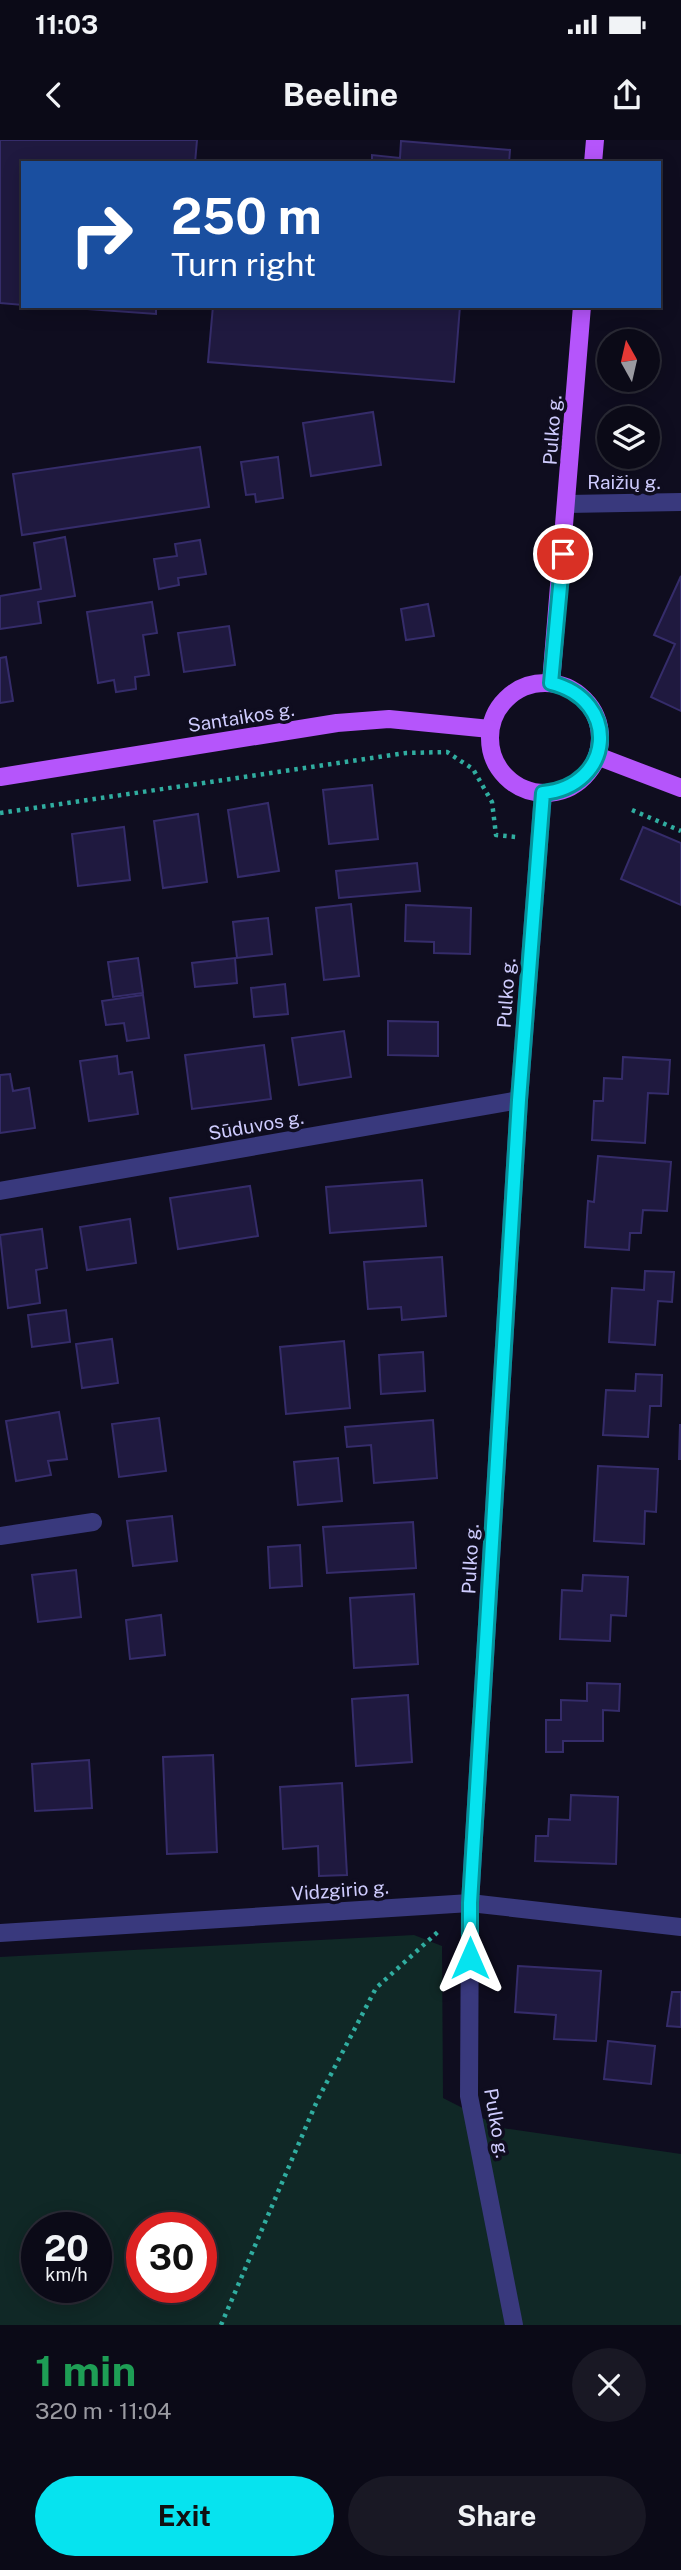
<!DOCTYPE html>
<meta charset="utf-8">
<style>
body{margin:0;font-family:"Public Sans",sans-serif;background:#191824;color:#f1f3f6;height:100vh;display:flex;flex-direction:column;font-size:26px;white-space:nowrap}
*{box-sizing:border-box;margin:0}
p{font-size:23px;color:#9a9aa1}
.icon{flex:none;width:38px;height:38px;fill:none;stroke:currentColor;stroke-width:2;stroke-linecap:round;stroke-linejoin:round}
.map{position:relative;height:2185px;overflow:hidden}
.panel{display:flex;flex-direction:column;background:#0b0a17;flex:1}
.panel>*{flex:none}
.banner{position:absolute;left:21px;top:21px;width:640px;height:147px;border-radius:0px;box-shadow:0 4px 18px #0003,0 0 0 2px #2b2b36;background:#1a4fa0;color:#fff;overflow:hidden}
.needle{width:46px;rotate:352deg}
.fabs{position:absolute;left:597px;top:189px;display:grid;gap:14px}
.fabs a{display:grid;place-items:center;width:63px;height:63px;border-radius:50%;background:#0b0a17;box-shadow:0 4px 18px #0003,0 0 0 2px #2b2b36;font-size:35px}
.speed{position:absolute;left:21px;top:2072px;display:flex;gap:14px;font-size:35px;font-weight:700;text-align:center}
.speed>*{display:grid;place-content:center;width:91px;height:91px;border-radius:50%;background:#0b0a17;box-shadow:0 4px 18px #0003,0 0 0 2px #2b2b36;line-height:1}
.speed small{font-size:18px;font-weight:400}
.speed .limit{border:10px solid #d22;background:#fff;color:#111}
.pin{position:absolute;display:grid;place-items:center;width:60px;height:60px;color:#fff;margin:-30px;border:4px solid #fff;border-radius:50%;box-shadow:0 2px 7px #0007}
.me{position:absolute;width:77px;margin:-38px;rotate:0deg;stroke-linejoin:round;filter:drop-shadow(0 0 5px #0008)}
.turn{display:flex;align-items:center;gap:24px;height:147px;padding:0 35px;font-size:32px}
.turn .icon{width:91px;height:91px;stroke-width:2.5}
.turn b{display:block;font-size:49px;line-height:60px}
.round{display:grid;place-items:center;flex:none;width:74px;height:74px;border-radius:37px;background:#191824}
.headline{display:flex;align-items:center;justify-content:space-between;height:119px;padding:0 35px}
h1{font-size:42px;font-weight:700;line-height:52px;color:#1e9e55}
.primary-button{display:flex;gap:14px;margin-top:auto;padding:14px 35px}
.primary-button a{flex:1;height:80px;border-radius:42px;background:#06e3ef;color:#111;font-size:28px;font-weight:700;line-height:80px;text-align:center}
.primary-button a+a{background:#191824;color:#f1f3f6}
.status{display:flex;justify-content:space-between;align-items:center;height:49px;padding:0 35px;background:#0b0a17;direction:ltr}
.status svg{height:19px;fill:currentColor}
header{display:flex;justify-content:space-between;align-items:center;height:91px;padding:0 35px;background:#0b0a17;font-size:32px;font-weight:700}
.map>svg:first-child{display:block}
</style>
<div class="status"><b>11:03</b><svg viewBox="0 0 49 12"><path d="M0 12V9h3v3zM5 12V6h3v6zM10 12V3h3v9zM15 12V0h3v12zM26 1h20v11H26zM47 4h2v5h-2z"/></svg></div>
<header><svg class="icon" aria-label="back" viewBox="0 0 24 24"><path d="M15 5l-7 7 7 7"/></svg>Beeline<svg class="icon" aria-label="share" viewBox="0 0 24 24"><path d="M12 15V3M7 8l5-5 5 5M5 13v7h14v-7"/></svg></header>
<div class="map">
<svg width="681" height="2185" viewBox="0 0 681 2185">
<rect width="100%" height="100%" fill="#0f0d1f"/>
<path fill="#102826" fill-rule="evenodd" d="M414 1795 442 1806 443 1958 502 1988 681 2014V2185H0V1817ZM37 2088H96V2147H37ZM142 2088H201V2147H142Z"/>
<g fill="#1f193f" stroke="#352c6a" stroke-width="2">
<path d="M0 0H197L195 23H23V165L0 163Z"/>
<path d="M401 1 510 10 509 23H372V15L400 18Z"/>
<path d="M45 166H156V174Z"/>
<path d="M213 166H460L454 242 208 222Z"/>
<path d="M373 272 381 325 311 336 303 283Z"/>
<path d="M200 307 209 367 22 395 13 334Z"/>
<path d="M278 317 283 358 256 362 255 354 246 355 241 322Z"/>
<path d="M65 397 75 456 38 462 41 483 0 489V456L41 449 34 403Z"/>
<path d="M200 400 206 434 178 438 179 445 159 449 154 419 177 416 175 404Z"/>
<path d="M681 436V571L651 557 675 504 654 495Z"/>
<path d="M152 462 157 493 143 495 149 535 135 537 136 549 116 552 114 540 98 543 87 472Z"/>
<path d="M428 464 434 496 406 500 401 469Z"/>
<path d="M229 486 235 525 184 532 178 493Z"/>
<path d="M6 517 13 561 0 563V518Z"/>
<path d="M372 645 378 699 329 704 323 650Z"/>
<path d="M268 663 279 731 238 737 228 670Z"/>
<path d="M198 674 207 742 163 748 154 681Z"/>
<path d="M124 687 130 740 78 746 72 694Z"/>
<path d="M643 687 681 703V765L621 739Z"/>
<path d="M417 723 420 751 339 758 336 731Z"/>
<path d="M351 764 359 836 324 840 316 768Z"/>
<path d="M406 765 471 768 470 814 434 813V802L405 801Z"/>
<path d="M268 778 272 814 237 818 233 782Z"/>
<path d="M138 818 143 853 113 857 108 822Z"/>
<path d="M235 818 237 843 195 847 192 823Z"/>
<path d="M285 844 288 874 254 877 251 848Z"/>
<path d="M143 855 149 898 127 901 124 883 106 885 102 861Z"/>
<path d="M388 881 438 882V916L388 915Z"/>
<path d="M344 891 351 937 299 945 292 898Z"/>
<path d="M264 905 271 959 192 969 185 915Z"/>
<path d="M117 916 119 934 132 932 138 974 89 981 80 921Z"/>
<path d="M623 917 670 920 668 954 648 953 645 1003 592 1000 594 961H603L604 938 622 939Z"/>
<path d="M10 934 13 951 29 948 35 988 0 993V935Z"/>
<path d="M598 1016 671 1022 667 1071 643 1070 641 1093H630L629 1110 585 1107 588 1061 594 1062Z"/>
<path d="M422 1040 426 1086 330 1093 326 1047Z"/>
<path d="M250 1046 258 1096 178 1109 170 1058Z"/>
<path d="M130 1079 136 1123 87 1130 80 1087Z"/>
<path d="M42 1089 47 1128 36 1130 40 1163 8 1168 0 1095Z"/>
<path d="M442 1117 446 1176 402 1180 401 1167 368 1169 364 1122Z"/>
<path d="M645 1131 674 1132 672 1162 658 1161 655 1205 609 1202 612 1148 644 1150Z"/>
<path d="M66 1170 70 1202 32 1207 28 1175Z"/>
<path d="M112 1199 118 1243 82 1248 76 1204Z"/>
<path d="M344 1201 350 1268 286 1274 280 1207Z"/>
<path d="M423 1212 425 1251 381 1254 379 1215Z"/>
<path d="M636 1234 662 1235 661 1266H650L648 1297 603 1295 606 1250 635 1251Z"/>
<path d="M59 1272 67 1319 48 1321 51 1335 16 1341 6 1281Z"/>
<path d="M159 1278 166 1331 119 1337 112 1284Z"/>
<path d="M433 1280 437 1338 374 1343 371 1305 347 1307 345 1287Z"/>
<path d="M680 1285H681V1319H679Z"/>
<path d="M338 1318 342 1361 298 1365 294 1322Z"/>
<path d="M598 1326 658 1329 656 1372 645 1371 644 1404 594 1401Z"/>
<path d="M172 1376 177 1421 133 1426 127 1381Z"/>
<path d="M413 1382 416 1428 327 1433 323 1387Z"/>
<path d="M300 1405 302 1446 270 1448 268 1407Z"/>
<path d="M76 1430 81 1477 38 1482 32 1435Z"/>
<path d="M583 1435 628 1437 626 1476 611 1475 610 1501 560 1499 562 1450 582 1451Z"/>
<path d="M414 1454 418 1524 354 1528 350 1458Z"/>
<path d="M161 1475 165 1515 130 1519 126 1480Z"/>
<path d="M587 1543 620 1544 619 1571 603 1570V1601H563V1612H546V1580H561V1560L587 1561Z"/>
<path d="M408 1555 412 1622 356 1626 352 1559Z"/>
<path d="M213 1615 217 1712 167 1714 163 1617Z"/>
<path d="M89 1620 92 1668 35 1671 32 1624Z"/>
<path d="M342 1643 347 1735 319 1736 318 1706 283 1709 280 1647Z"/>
<path d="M571 1655 618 1657 616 1724 535 1721 536 1696H548L549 1679 570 1680Z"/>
<path d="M518 1826 601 1831 596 1901 554 1899 556 1875 515 1872Z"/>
<path d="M672 1852H681V1887L667 1886Z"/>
<path d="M608 1901 655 1906 651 1944 604 1939Z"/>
</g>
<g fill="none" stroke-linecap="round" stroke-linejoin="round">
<g stroke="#30ada0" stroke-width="4.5" stroke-dasharray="3.5 5" stroke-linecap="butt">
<path d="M632 670 681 691"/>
<path d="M0 673 406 613 447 612 473 629 492 662 496 695 516 697"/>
<path d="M221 2185 317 1961 376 1848 440 1790"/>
</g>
<g stroke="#39397d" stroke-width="18">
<path d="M567 364 681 362"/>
<path d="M0 1051 519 960"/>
<path d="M0 1396 93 1382"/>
<path d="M0 1793 470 1763 681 1787"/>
<path d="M514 2185 469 1956 470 1763 519 960 543 653"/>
</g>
<g stroke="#b555fb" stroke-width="18">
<path d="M593 23 595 0"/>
<circle cx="545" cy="598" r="55"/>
<path d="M551 543 582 166"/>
<path d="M597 616 681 648"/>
<path d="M0 637 337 583 389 579 490 589"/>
</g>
</g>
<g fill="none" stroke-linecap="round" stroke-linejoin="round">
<g stroke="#04949b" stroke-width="18">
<path id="route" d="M470 1818V1763L519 960 543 653C614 646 621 560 551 543L563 414"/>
</g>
<use href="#route" stroke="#06e3ef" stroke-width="12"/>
</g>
<g text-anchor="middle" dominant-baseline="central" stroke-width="7" stroke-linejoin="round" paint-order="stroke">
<g font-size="19" fill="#cfccfe" stroke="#0f0d1f">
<text transform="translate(552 290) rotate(-86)">Pulko g.</text>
<text x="624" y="342">Raižių g.</text>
<text transform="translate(241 577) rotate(-9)">Santaikos g.</text>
<text transform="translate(506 853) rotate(-86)">Pulko g.</text>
<text transform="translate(256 985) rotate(-10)">Sūduvos g.</text>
<text transform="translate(470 1419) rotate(-87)">Pulko g.</text>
<text transform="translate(340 1750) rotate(-4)">Vidzgirio g.</text>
<text transform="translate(497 1983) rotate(80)">Pulko g.</text>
</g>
</g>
</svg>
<div class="fabs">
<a><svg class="needle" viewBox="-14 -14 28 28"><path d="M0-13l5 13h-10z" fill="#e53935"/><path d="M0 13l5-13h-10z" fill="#9a9aa1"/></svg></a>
<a><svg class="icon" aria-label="layers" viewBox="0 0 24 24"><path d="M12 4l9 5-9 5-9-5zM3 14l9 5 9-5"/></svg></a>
</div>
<div class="speed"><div>20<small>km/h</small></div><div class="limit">30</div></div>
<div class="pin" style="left:563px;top:414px;background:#d93025"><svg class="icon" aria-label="arrive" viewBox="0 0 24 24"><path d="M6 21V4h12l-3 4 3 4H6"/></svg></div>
<svg class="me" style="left:470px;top:1818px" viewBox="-20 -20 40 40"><path d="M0-17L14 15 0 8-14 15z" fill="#06e3ef" stroke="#fff" stroke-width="4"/></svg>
<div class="banner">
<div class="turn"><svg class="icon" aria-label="right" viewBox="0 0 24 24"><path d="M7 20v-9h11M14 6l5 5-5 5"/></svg><div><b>250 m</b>Turn right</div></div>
</div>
</div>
<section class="panel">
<div class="headline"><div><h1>1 min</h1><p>320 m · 11:04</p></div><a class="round"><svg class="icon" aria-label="close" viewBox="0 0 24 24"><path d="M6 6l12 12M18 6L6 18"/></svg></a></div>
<div class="primary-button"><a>Exit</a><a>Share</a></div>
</section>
